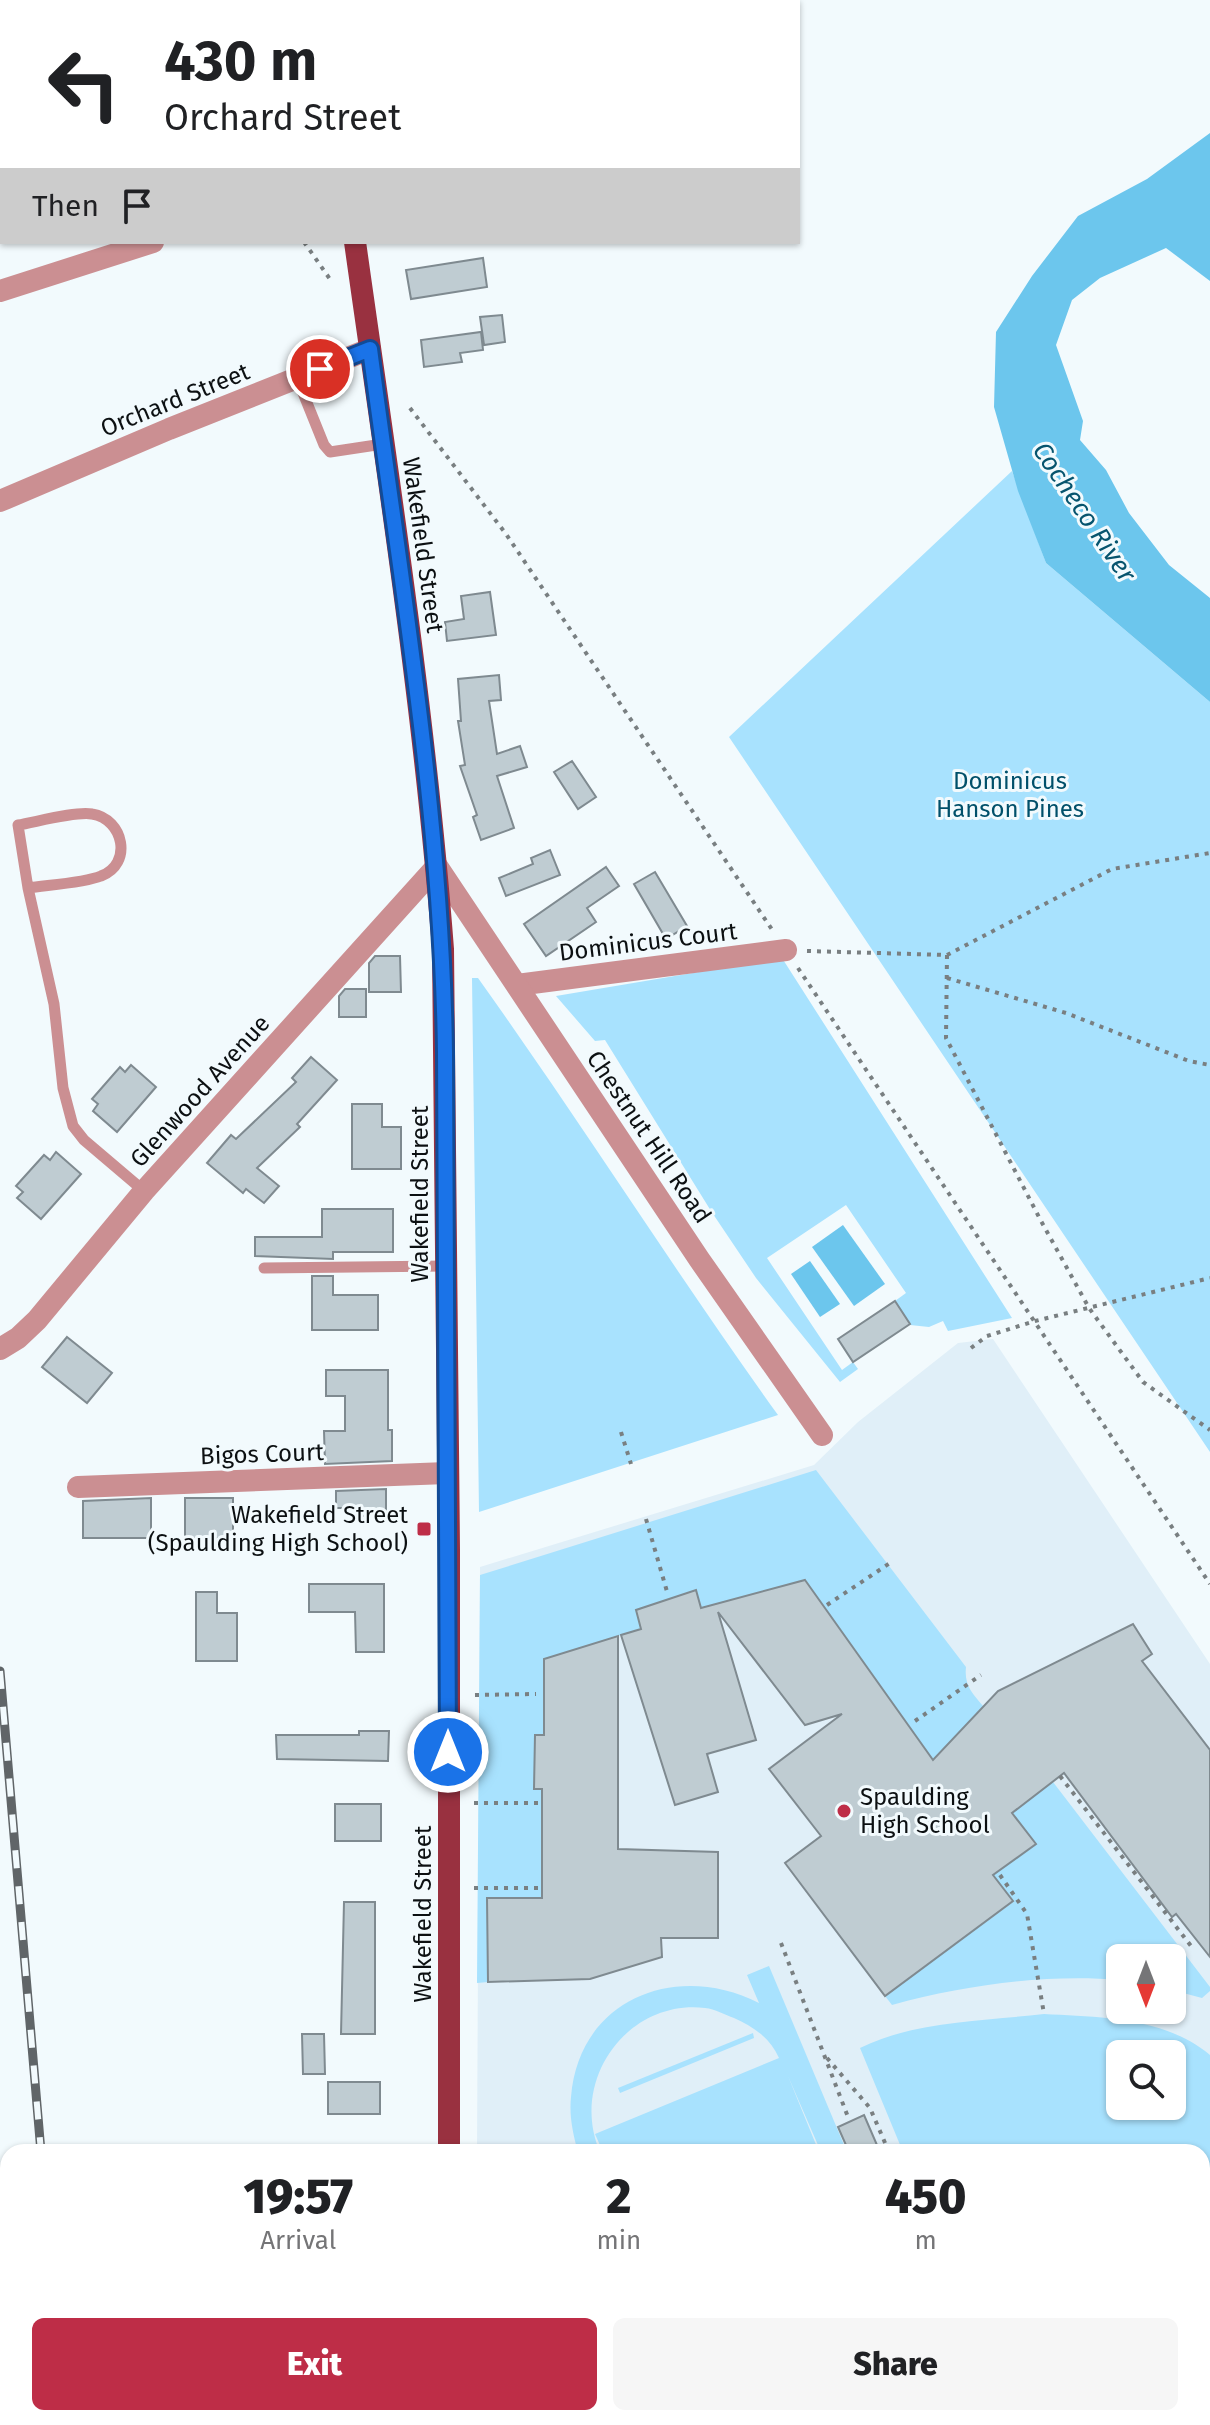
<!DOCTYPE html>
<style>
body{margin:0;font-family:"Fira Sans",sans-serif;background:#f6f6f6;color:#202124;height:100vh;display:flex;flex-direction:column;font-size:30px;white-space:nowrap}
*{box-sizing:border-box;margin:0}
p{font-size:26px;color:#757577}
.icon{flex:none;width:44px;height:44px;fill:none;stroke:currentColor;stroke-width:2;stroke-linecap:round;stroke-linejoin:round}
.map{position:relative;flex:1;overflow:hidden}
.details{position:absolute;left:0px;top:2144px;width:1210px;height:282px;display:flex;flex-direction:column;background:#fff;border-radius:24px 24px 0 0;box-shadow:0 2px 6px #0004}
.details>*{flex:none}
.hud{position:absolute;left:0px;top:0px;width:800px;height:244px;box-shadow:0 2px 6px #0004;background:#fff;color:#202124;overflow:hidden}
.needle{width:52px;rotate:180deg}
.fabs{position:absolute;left:1106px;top:1944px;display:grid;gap:16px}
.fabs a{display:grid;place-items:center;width:80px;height:80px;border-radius:12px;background:#fff;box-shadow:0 2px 6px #0004;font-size:40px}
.pin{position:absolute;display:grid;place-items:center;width:68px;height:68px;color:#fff;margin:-34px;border:4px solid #fff;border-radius:50%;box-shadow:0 2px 8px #0007}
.me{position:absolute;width:88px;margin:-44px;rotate:0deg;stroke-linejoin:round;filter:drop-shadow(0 0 6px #0008)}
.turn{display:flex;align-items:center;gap:28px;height:168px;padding:0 32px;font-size:36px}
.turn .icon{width:104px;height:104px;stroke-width:2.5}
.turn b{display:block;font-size:56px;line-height:68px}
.then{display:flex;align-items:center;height:76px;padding:0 32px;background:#0003;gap:16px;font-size:30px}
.eta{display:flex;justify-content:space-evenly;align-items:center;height:136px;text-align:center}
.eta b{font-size:48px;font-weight:800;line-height:56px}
.action{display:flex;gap:16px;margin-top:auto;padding:16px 32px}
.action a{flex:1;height:92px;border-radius:12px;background:#be2d47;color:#fff;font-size:32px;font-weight:800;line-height:92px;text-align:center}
.action a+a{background:#f6f6f6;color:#202124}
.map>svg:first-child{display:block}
</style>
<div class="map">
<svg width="1210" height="2425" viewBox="0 0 1210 2425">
<defs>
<pattern id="wetland-marsh" width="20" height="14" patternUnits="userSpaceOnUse" patternTransform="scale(2)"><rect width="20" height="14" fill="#a8e2fe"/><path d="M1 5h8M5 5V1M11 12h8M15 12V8" fill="none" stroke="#8fc1d9"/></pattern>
</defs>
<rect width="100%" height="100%" fill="#f2fafd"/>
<path fill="#e0eff8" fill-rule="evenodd" d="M993 1339 1210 1664V2425H470V2418H1202V2152H477L480 1567 814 1465 858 1422 958 1343ZM1120 1958H1172V2010H1120ZM1120 2054H1172V2106H1120Z"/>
<g fill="#a8e2fe" fill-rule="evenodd">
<path d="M1012 471 1046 563 1210 702V1452L729 737Z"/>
<path d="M782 958 1012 1318 948 1331 943 1321 929 1327 910 1325 895 1301 906 1293 846 1205 767 1258 842 1370 853 1362 858 1369 840 1382 756 1278 711 1211 605 1040 595 1041 556 996Z"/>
<path d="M472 978H478C581 1122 675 1272 778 1415L479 1512Z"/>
<path d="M816 1470 966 1667C964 1685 972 1693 983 1706L933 1760 805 1581 701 1608 696 1590 641 1629 544 1659V1735H535L534 1789H542V1898H487L488 1982 477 1983 480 1575Z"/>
<path d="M1053 1782 1210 1987V1991L1202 1998 1172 1990V1958H1120V1980C1044 1974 966 1985 892 2005L885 1996 1013 1902 993 1875 1036 1844 1012 1813Z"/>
<path d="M769 1966 847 2152H821L788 2076 819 2152H603L595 2134 779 2058C770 2038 754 2027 734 2018 725 2015 715 2009 705 2008 627 1999 569 2081 600 2152H578C573 2134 569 2116 571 2097 579 1998 677 1961 759 2003L747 1975Z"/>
<path d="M1044 2014C1099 2017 1165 2017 1210 2055V2425H1043L1024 2420 1021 2425H986L989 2418H1202V2152H903L860 2048C914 2021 984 2021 1044 2014ZM1120 2054H1172V2106H1120Z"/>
<path d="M753 2033 754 2038 620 2093 618 2088Z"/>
<path d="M0 2196 8 2257V2418L0 2425Z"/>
<path d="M465 2418H655L658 2425H465Z"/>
<path d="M716 2418H814L797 2425H719Z"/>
<path d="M919 2418H959L961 2425H917Z"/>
</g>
<path fill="url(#wetland-marsh)" d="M0 2305 8 2316V2418H36L37 2425H0Z"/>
<g fill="#6cc6ed">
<path d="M1210 133V281L1166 248 1100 278 1072 300 1056 345 1083 421 1080 440 1106 470 1129 513 1169 565 1210 598V702L1046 563 1018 491 994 407 996 332 1032 276 1078 216 1147 179Z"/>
<path d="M843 1225 885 1284 854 1306 812 1247Z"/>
<path d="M810 1261 840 1304 820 1317 791 1274Z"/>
</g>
<g fill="#bfccd2" stroke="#7f8a90" stroke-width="2">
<path d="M483 258 487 287 411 299 406 270Z"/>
<path d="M502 315 505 342 484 345 480 317Z"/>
<path d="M481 332 483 350 460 353 462 362 424 367 421 340Z"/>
<path d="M490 592 496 635 447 641 445 622 464 619 461 596Z"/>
<path d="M499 675 501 700 489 701 497 754 520 746 527 767 497 776 514 828 481 840 473 817 477 815 460 766 465 765 458 721H461L458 679Z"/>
<path d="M572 761 596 797 578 809 554 772Z"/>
<path d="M550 850 560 875 506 896 499 878 533 864 531 858Z"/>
<path d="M606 867 619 886 587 908 596 922 546 956 524 924Z"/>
<path d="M655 872 687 926 666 939 634 884Z"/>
<path d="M375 956H400L401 992H369V963Z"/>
<path d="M345 989H366V1017H339V996Z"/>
<path d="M311 1057 337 1080 297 1124 300 1127 257 1168 279 1186 264 1203 246 1189 243 1193 207 1163 231 1135 236 1139 296 1082 292 1078Z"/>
<path d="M131 1065 156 1087 117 1132 93 1111 98 1104 92 1099 120 1067 125 1072Z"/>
<path d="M352 1104H382V1127H401V1169H352Z"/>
<path d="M56 1152 81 1174 41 1219 17 1198 23 1192 16 1186 44 1155 50 1160Z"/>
<path d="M322 1209H393V1252H333V1259L255 1256V1237H322Z"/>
<path d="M312 1276H333V1295H378V1330H312Z"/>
<path d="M895 1301 910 1324 853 1362 838 1339Z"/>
<path d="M67 1337 112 1373 87 1403 42 1367Z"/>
<path d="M326 1370H388V1430H392V1461L325 1464 324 1431H345V1396H326Z"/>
<path d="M386 1489V1516H349V1508H336V1491Z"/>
<path d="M151 1498V1538H83V1501Z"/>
<rect x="185" y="1498" width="48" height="40"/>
<path d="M805 1580 933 1760 998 1691 1133 1624 1152 1654 1142 1661 1210 1750V1957L1176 1914 1172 1917 1064 1773 1012 1813 1036 1844 993 1875 1013 1901 885 1996 785 1863 821 1836 769 1769 842 1714 805 1725 718 1612 756 1740 707 1754 718 1792 675 1805 621 1635 641 1629 636 1610 696 1590 701 1608Z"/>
<path d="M309 1584H384V1652H356L355 1612H309Z"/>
<path d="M196 1592H217V1613H237V1661H196Z"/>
<path d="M618 1636V1849L718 1852V1938H661L662 1957 590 1979 488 1982 487 1898H542V1789H534L535 1735H544V1659Z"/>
<path d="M359 1731H389L388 1761 277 1759 276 1735H359Z"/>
<rect x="335" y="1804" width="46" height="37"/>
<path d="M344 1902H375V2034H341Z"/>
<path d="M302 2034H324L325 2074H303Z"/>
<rect x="328" y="2082" width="52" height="32"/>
<path d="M864 2115 880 2152H849L838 2127Z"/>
</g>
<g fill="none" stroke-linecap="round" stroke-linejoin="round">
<g stroke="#797f81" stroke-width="4" stroke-dasharray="4 6" stroke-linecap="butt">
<path d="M147 0 148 2"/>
<path d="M304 242 332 282"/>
<path d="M410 408 506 534 773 931"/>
<path d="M807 951 947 955 1112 869 1210 853"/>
<path d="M947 955 946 1038 1040 1219 1089 1308 1143 1382 1210 1430"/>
<path d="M798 968 1210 1584"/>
<path d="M947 978 1066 1013 1189 1061 1210 1065"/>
<path d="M971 1348 987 1336 1035 1321 1210 1278"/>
<path d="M621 1432 631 1464"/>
<path d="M646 1519 668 1595"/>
<path d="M827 1605 890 1563"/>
<path d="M475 1695 536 1694"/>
<path d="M915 1721 981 1675"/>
<path d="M1060 1776 1191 1946"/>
<path d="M474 1803H539"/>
<path d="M1000 1875 1027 1914 1044 2014"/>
<path d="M474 1888H538"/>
<path d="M781 1943 848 2117"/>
<path d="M827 2058 870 2108 889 2152"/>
<path d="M973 2418 976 2425"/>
</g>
<g stroke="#cb8f92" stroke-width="11">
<path d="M297 378 324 445 330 452 383 444"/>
<path d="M28 888 18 825C36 822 76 811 92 814 124 819 133 864 101 876 84 883 48 885 28 888L54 1004 63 1088 73 1126 84 1140 144 1191"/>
<path d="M264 1268 446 1266"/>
<path d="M172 2418 192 2425"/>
</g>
<g stroke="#cb8f92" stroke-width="22">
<path d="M0 291 153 242"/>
<path d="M0 501 169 429 370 349"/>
<path d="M517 985 786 950"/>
<path d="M0 1349 18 1338 37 1320 144 1191 437 866 699 1259 822 1435"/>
<path d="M78 1487 447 1473"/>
</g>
<path stroke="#b05b61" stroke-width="22" d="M317 0V2"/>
<g stroke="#993140" stroke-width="22">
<path d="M176 0 177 2"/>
<path d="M355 242C388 477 425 713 443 949L449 1549V2152"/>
<path d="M437 2425V2418"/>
</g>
<g stroke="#606568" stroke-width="9">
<g id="rail">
<path d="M0 1671 41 2152"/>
<path d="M64 2418 65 2425"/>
</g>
</g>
<use href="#rail" stroke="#f2fafd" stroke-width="6" stroke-dasharray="18" stroke-linecap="butt"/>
</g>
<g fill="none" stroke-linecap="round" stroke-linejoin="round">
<g stroke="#114b97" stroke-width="20">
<path id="route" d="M320 369 370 349C401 583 442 817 445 1053L448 1752"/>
</g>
<use href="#route" stroke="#1a73e8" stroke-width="14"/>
</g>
<g fill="#be2d47" stroke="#f2fafd" stroke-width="3">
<rect x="416" y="1521" width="16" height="16" rx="4"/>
<circle cx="844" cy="1811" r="8"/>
</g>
<g text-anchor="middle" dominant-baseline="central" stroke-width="6" stroke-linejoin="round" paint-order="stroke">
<g font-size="24" fill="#0c1012" stroke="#f2fafd">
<text transform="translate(175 400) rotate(-22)">Orchard Street</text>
<text transform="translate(423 545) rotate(82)">Wakefield Street</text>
<text transform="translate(648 942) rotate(-7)">Dominicus Court</text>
<text transform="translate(200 1091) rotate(-48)">Glenwood Avenue</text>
<text transform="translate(649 1137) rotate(56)">Chestnut Hill Road</text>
<text transform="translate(420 1194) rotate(-90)">Wakefield Street</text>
<text transform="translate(262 1454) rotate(-2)">Bigos Court</text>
<text transform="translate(423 1914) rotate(-90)">Wakefield Street</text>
</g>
<g font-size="24" fill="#00506a" stroke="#f2fafd">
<text x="1010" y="781">Dominicus<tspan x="1010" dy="28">Hanson Pines</tspan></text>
</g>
<g font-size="24" fill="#0c1012" stroke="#f2fafd" text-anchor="end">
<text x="408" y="1515">Wakefield Street<tspan x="408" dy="28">(Spaulding High School)</tspan></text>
<text x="860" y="1797" text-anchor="start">Spaulding<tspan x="860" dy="28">High School</tspan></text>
</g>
<g font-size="26" font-style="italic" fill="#06546e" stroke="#f2fafd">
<text transform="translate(1084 512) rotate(56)">Cocheco River</text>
</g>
</g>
</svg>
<div class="fabs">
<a><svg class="needle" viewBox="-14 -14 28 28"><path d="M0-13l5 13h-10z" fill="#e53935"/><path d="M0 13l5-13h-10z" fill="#757577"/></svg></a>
<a><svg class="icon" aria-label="search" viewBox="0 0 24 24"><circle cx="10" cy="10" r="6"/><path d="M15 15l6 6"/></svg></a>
</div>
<div class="pin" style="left:320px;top:369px;background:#d93025"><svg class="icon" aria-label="arrive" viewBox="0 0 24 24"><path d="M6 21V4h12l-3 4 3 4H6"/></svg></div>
<svg class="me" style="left:448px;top:1752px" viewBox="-20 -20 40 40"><circle r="17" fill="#1a73e8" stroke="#fff" stroke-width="3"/><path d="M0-11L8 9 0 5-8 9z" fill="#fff"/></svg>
<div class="hud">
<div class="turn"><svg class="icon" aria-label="left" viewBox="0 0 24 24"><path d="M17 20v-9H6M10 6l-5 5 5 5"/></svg><div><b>430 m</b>Orchard Street</div></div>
<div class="then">Then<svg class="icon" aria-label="arrive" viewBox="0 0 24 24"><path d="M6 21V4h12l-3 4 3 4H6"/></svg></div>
</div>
<section class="details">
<div class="eta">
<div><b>19:57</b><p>Arrival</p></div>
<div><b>2</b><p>min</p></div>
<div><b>450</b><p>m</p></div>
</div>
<div class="action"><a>Exit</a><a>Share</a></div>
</section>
</div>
